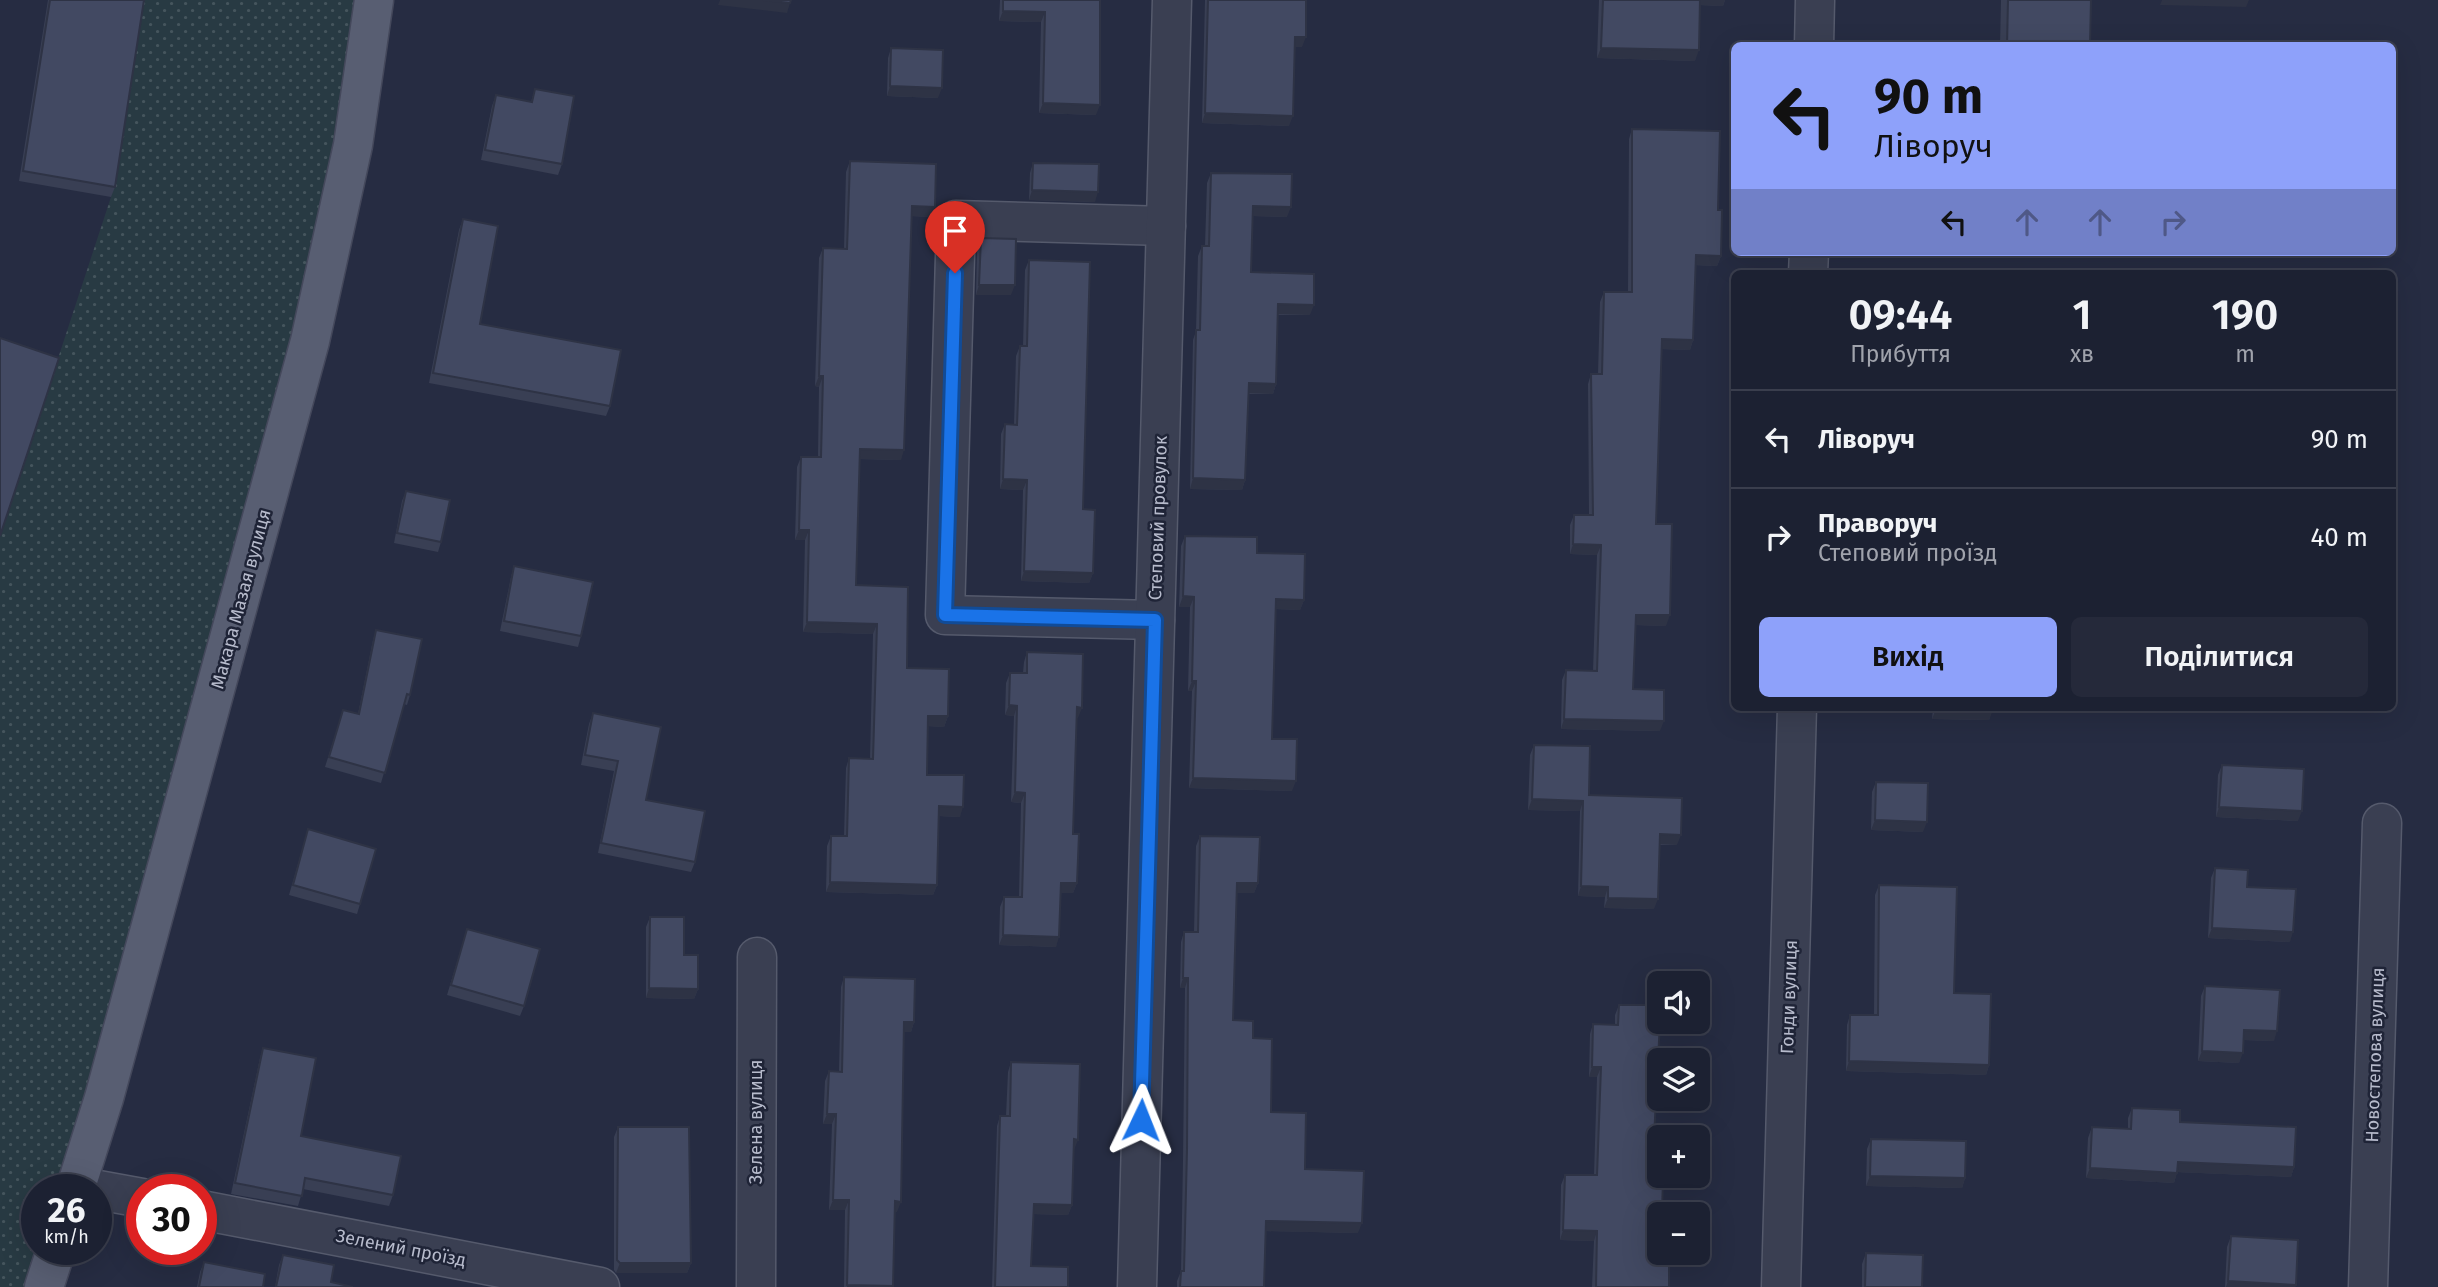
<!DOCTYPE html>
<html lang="uk">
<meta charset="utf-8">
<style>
body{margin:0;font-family:"Fira Sans",sans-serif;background:#25293a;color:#f1f3f6;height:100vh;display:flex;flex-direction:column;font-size:26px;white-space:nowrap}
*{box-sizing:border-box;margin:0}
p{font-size:23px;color:#a0a3ac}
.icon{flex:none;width:38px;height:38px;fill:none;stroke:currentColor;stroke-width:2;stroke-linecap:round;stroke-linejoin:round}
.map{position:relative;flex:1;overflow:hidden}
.panel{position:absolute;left:1731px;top:270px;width:665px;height:441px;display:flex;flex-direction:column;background:#1c2132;border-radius:10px;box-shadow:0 7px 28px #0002,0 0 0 2px #3a3e4d}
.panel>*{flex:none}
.hud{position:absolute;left:1731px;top:42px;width:665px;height:214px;border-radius:10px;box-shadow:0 7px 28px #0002,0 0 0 2px #3a3e4d;background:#8ea1fa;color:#111;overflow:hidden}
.buttons{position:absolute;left:1647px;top:971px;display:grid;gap:14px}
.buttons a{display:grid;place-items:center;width:63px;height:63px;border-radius:10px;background:#1c2132;box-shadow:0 7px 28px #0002,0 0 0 2px #3a3e4d;font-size:35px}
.speed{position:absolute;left:21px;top:1174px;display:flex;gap:14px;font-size:35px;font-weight:700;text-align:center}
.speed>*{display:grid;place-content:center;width:91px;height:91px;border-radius:50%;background:#1c2132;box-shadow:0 7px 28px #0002,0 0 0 2px #3a3e4d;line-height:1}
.speed small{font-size:18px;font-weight:400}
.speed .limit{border:10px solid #d22;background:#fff;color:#111}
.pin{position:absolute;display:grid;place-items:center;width:60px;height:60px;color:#fff;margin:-72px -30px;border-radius:50% 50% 50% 0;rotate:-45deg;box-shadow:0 0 7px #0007}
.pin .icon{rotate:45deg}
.me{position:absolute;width:77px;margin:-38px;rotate:2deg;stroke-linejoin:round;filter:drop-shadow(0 0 5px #0008)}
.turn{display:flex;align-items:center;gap:24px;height:147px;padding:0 28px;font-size:32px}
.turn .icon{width:91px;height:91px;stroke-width:2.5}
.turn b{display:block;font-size:49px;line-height:60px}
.lanes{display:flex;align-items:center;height:66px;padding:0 28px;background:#0003;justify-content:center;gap:35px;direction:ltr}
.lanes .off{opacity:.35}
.eta{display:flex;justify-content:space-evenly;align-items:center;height:119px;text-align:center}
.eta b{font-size:42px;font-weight:600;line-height:49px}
.button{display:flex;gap:14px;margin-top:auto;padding:14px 28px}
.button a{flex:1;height:80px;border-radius:10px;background:#8ea1fa;color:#111;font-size:28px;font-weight:600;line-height:80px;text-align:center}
.button a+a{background:#25293a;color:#f1f3f6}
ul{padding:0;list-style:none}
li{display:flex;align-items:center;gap:21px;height:98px;padding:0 28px;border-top:2px solid #3a3e4d}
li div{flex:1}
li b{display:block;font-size:26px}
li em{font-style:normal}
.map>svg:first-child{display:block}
</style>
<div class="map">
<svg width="2438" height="1287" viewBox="0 0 2438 1287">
<defs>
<pattern id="grass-dots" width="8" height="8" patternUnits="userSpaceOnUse" patternTransform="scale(1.75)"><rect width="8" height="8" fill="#283a43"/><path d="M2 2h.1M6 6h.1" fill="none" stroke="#45555d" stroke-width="1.8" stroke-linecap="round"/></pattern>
</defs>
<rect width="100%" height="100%" fill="#262c42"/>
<path fill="url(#grass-dots)" d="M142 0H358L337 142 295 335 59 1190H37V1250L28 1287H0V535L111 197Z"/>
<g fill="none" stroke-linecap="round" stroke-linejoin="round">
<g stroke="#555a6c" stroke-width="41">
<g id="minor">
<path d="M1814 46 1815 0"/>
<path d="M1808 273 1809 252"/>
<path d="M1155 620 945 615 956 220 1166 226"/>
<path d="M76 1186 142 1198"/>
<path d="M201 1210 600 1287"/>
<path d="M756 1287 757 957"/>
<path d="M1137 1287 1172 0"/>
<path d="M1781 1287 1797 707"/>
<path d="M2368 1287 2382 823"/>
</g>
</g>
<g stroke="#44485b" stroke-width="41">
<g id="major">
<path d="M75 1190 104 1098 310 341 353 145 374 0"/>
<path d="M44 1287 56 1250"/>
</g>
</g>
<use href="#minor" stroke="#3a3f52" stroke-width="38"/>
<use href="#major" stroke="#585e72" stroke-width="38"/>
</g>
<g fill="#393f54">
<path d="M48 0H144L115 187 111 197 19 181Z"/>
<path d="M1000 0H1100L1096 115 1039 113 1041 22 999 21Z"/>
<path d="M1205 0H1306L1302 47H1295L1289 126 1202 123Z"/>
<path d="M1599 0H1725L1723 6 1700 5 1695 61 1597 58Z"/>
<path d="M2001 0H2091L2090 46H2000Z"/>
<path d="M891 48 938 98 887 96 888 58Z"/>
<path d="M535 89 562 164 558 175 481 160 492 106 496 95 531 102Z"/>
<path d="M1632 129 1718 210 1721 256 1717 266 1695 265 1693 340 1690 350 1661 349 1656 524 1666 626 1636 625 1633 689 1660 731 1561 729 1562 680 1566 670 1593 671 1597 555 1570 554V525L1574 515H1589L1588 384 1591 374H1598L1600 302 1604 292H1628L1629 139Z"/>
<path d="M850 161 932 217 912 216 901 460 859 459 856 585 907 668 948 716 944 727 928 726 927 775 960 817 939 816 937 885 933 895 826 892 827 846 831 836H844L846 768 849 758 870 759 873 634 803 632 805 540H795L797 467 801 457H818L819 387 815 386 819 258 823 248 844 249 846 172Z"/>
<path d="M1033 163 1095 202 1029 200 1030 173Z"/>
<path d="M1211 173 1287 217 1253 216 1251 272 1310 315H1278L1276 384 1273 394H1248L1245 480 1242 490 1190 489 1193 340 1196 331 1198 256 1202 246H1205L1207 183Z"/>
<path d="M463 219 480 324 610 406 606 416 429 383 459 230Z"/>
<path d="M981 238 1011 295H976L977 248Z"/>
<path d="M1029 260 1083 509 1093 573 1089 583 1021 581 1023 490 1000 489 1001 434 1005 424 1014 425 1016 356 1020 346H1023L1025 270Z"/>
<path d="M406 491 441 542 438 552 394 543 402 501Z"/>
<path d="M1185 536 1257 553 1304 600 1300 610 1276 609 1272 739 1292 791 1189 788 1192 691H1188L1190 607H1179L1181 546Z"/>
<path d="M514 566 581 636 578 647 500 631 511 577Z"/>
<path d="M376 630 410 695 407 705 404 704 381 783 325 767 343 710 358 714 373 640Z"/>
<path d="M1027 652 1078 718H1076L1073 834 1077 883 1073 893H1061L1056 947 999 945 1000 907 1004 897H1019L1021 803 1011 802 1014 716 1005 715 1006 683 1010 673H1023L1024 662Z"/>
<path d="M1933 707H1993L1989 720 1932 719Z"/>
<path d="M593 713 646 800 695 862 691 872 598 853 614 771 581 765 589 724Z"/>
<path d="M1534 745 1589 795 1677 845H1659L1654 909 1604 908 1605 897 1578 896 1580 811 1528 810 1530 755Z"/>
<path d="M2222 765 2298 821 2216 817 2218 775Z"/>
<path d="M1876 782 1923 832 1871 830 1872 792Z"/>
<path d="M308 829 360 904 357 914 289 895Z"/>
<path d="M1200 836 1258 883 1254 893H1236L1233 1020 1253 1038 1271 1112 1305 1169 1358 1233 1265 1231 1264 1287H1177V1281L1181 1271 1183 1160 1185 988H1180L1181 942 1184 932H1194L1196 846Z"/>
<path d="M2215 868 2247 887 2290 942 2208 938 2211 878Z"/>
<path d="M1879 885 1989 1065 1986 1075 1846 1071 1847 1025 1850 1015H1874L1875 895Z"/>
<path d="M650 917 684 955 698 989 694 999 646 998V927Z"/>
<path d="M467 929 524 1006 520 1016 447 995Z"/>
<path d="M844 977 914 1022 911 1032H904L897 1212H895L893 1287H844L845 1210H829L832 1124H823L825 1081 829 1071 839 1072 841 987Z"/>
<path d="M2205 986 2274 1041 2244 1040 2239 1063 2198 1061 2201 996Z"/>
<path d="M1619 1005 1652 1177 1659 1253 1669 1287H1592L1594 1241 1560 1240 1561 1185 1565 1175H1594L1597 1077H1589L1590 1034 1593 1024H1615V1015Z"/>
<path d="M263 1048 301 1136 393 1195 389 1206 303 1189 298 1206 231 1194 260 1058Z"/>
<path d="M1011 1062 1074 1150H1073L1072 1205 1068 1215 1033 1214 1031 1266 1068 1287H992L997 1126 1000 1116H1006L1008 1072Z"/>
<path d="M2132 1108 2180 1122 2294 1167 2291 1177 2177 1172 2174 1183 2086 1178 2088 1138 2092 1127 2128 1129V1118Z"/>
<path d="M618 1127 691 1263 687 1273H616L614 1270V1137Z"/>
<path d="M1871 1139 1965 1178 1962 1188 1866 1186 1867 1149Z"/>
<path d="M2231 1236 2296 1285 2295 1287H2225L2227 1247Z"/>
<path d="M1866 1253 1922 1287H1862V1264Z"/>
<path d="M283 1255 331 1282 353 1287H275L279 1265Z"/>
<path d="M204 1262 263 1287H197L200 1272Z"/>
</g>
<g fill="#2e3345">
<path d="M720 0H763L790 3 787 13 718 5Z"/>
<path d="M1698 0H1725L1723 6 1696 5Z"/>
<path d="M2162 0H2249L2246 7 2160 5Z"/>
<path d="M1003 11 1045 12 1041 22 999 21Z"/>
<path d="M1295 37H1306L1302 47H1291Z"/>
<path d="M1601 48 1699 50 1695 61 1597 58Z"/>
<path d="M890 86 942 88 938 98 887 96Z"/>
<path d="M1043 103 1100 105 1096 115 1039 113Z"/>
<path d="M1205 113 1293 116 1289 126 1202 123Z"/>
<path d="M1032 190 1098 192 1095 202 1029 200Z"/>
<path d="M912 206 935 207 932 217 909 216Z"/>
<path d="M1253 206 1291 207 1287 217 1250 216Z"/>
<path d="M1696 255 1721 256 1717 266 1692 265Z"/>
<path d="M979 285H1015L1011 295H976Z"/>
<path d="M1278 304 1314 305 1310 315 1274 314Z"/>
<path d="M1662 339 1693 340 1690 350 1658 349Z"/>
<path d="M819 376H823L819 387 815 386Z"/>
<path d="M1249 383 1276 384 1273 394 1245 393Z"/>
<path d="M860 449 904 450 901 460 856 459Z"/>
<path d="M1193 478 1245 480 1242 490 1190 489Z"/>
<path d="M1003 479 1027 480 1023 490 1000 489Z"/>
<path d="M799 530H809L805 540H795Z"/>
<path d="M1573 544 1601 545 1597 555 1570 554Z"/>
<path d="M1024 571 1093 573 1089 583 1021 581Z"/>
<path d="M1183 596 1194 597 1190 607H1179Z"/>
<path d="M1276 599 1304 600 1300 610 1273 609Z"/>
<path d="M1636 615H1670L1666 626 1632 625Z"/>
<path d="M807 622 877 624 873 634 803 632Z"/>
<path d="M1192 681H1196L1192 691H1188Z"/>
<path d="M1009 705 1017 706 1014 716 1005 715Z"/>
<path d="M1077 707 1082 708 1078 718H1073Z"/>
<path d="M1936 709 1993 710 1989 720 1932 719Z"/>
<path d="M928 716H948L944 727 924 726Z"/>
<path d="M1564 719 1664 721 1660 731 1561 729Z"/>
<path d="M1193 778 1296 781 1292 791 1189 788Z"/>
<path d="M1015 792 1025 793 1021 803 1011 802Z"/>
<path d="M1532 799 1583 801 1580 811 1528 810Z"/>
<path d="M939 806 963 807 960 817 936 816Z"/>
<path d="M2219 807 2302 811 2298 821 2216 817Z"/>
<path d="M1875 820 1927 822 1923 832 1871 830Z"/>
<path d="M1660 834 1681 835 1677 845 1656 844Z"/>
<path d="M830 882 937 885 933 895 826 892Z"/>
<path d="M1061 883H1077L1073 893H1057Z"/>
<path d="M1237 883H1258L1254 893H1233Z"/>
<path d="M1581 886 1608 887 1605 897 1578 896Z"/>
<path d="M1608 898 1658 899 1654 909 1604 908Z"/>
<path d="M2212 928 2293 932 2290 942 2208 938Z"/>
<path d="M1003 935 1059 937 1056 947 999 945Z"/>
<path d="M1183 978H1188L1185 988H1180Z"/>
<path d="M649 988 698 989 694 999 646 998Z"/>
<path d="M904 1022H914L911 1032H900Z"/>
<path d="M2244 1030 2277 1031 2274 1041 2241 1040Z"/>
<path d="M2202 1051 2243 1053 2239 1063 2198 1061Z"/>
<path d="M1849 1061 1989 1065 1986 1075 1846 1071Z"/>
<path d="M1592 1067H1601L1597 1077H1589Z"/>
<path d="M827 1114H836L832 1124H823Z"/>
<path d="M1074 1139 1078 1140 1074 1150 1070 1149Z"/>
<path d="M2178 1162 2294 1167 2291 1177 2174 1172Z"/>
<path d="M2090 1168 2177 1173 2174 1183 2086 1178Z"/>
<path d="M1870 1176 1965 1178 1962 1188 1866 1186Z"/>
<path d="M833 1200H849L845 1210H829Z"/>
<path d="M895 1201 901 1202 897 1212H892Z"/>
<path d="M1034 1204 1072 1205 1068 1215 1030 1214Z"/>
<path d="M1266 1221 1362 1223 1358 1233 1262 1231Z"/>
<path d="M1563 1230 1597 1231 1594 1241 1560 1240Z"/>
<path d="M620 1263H691L687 1273H616Z"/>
<path d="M2228 1281 2296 1285 2295 1287H2226Z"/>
<path d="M847 1285 893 1286 847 1287Z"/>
</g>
<g fill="#424962" stroke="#2e3345" stroke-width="2">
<path d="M50 0H144L115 187 23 171Z"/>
<path d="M763 0H791L790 3Z"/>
<path d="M1003 0H1100V105L1043 103 1045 12 1003 11Z"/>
<path d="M1208 0H1306V37H1295L1293 116 1205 113Z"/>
<path d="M1603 0H1700L1699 50 1601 48Z"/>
<path d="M2008 0H2091L2090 46H2007Z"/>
<path d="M891 48 943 50 942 88 890 86Z"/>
<path d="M535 89 574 96 562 164 485 150 496 95 532 102Z"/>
<path d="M1632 129 1720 131 1718 210H1722L1721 256 1696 255 1693 340 1662 339 1656 524H1672L1670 615H1636L1633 689 1664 690V721L1564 719 1566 670 1597 671 1601 545 1573 544 1574 515H1593L1591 374H1602L1604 292H1632Z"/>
<path d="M850 161 936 164 935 207 912 206 904 450 860 449 856 585 908 587 907 668 949 669 948 716H928L927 775H964L963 807 939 806 937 885 830 882 831 836H847L849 758 873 759 877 624 807 622 809 530H799L801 457H821L823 376H819L823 248 847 249Z"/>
<path d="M1033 163 1099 164 1098 192 1032 190Z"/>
<path d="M1211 173 1292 174 1291 207 1253 206 1251 272 1314 274V305L1278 304 1276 384 1249 383 1245 480 1193 478 1196 330H1200L1202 246H1209Z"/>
<path d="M463 219 498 226 480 324 621 350 610 406 433 373Z"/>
<path d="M981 238 1016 239 1015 285H979Z"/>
<path d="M1029 260 1090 262 1083 509 1095 510 1093 573 1024 571 1027 480 1003 479 1005 424 1017 425 1020 346H1027Z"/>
<path d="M0 338 59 358 0 536Z"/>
<path d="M406 491 450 500 441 542 397 533Z"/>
<path d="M1185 536 1257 537V553L1305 554 1304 600 1276 599 1272 739H1297L1296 781 1193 778 1196 681H1192L1194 597 1183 596Z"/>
<path d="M514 566 593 582 581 636 504 621Z"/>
<path d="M376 630 422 639 410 695 407 694 385 773 329 757 343 710 359 714Z"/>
<path d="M1027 652 1083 654 1082 708 1077 707 1073 834H1079L1077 883H1061L1059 937 1003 935 1004 897H1022L1025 793 1015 792 1017 706 1009 705 1010 673H1027Z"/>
<path d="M1936 707H1993V710L1936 709Z"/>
<path d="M593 713 661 727 646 800 705 811 695 862 601 843 618 761 585 755Z"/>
<path d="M1534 745 1590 746 1589 795 1682 798 1681 835 1660 834 1658 899 1608 898V887L1581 886 1583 801 1532 799Z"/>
<path d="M2222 765 2304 769 2302 811 2219 807Z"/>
<path d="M1876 782 1928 783 1927 822 1875 820Z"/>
<path d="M308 829 376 849 360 904 293 885Z"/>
<path d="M1200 836 1260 837 1258 883H1237L1233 1020 1253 1021V1038L1272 1039 1271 1112 1306 1113 1305 1169 1364 1171 1362 1223 1266 1221 1264 1287H1180L1181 1271H1184L1187 1150 1188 978H1183L1184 932H1198Z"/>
<path d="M2215 868 2248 870 2247 887 2296 889 2293 932 2212 928Z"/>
<path d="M1879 885 1957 887 1954 993 1991 994 1989 1065 1849 1061 1850 1015H1878Z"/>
<path d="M650 917H684V955H698V989L649 988Z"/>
<path d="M467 929 540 949 524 1006 451 985Z"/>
<path d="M844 977 915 979 914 1022H904L901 1202 895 1201 893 1286 847 1285 849 1200H833L836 1114H827L829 1071 842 1072Z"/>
<path d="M2205 986 2280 990 2277 1031 2244 1030 2243 1053 2202 1051Z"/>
<path d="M1619 1005H1659V1022H1660L1652 1177H1663L1662 1214H1659V1253H1669V1287H1596L1597 1231 1563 1230 1565 1175H1597L1601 1067H1592L1593 1024 1618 1025Z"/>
<path d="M263 1048 316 1058 301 1136 401 1156 393 1195 305 1178 302 1196 235 1183Z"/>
<path d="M1011 1062 1080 1064 1078 1140 1074 1139 1072 1205 1034 1204 1031 1266 1068 1267V1287H995L1000 1116H1010Z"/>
<path d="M2132 1108 2180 1110V1122L2296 1127 2294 1167 2178 1162 2177 1173 2090 1168 2092 1127 2131 1129Z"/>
<path d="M618 1127H689L691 1263H620L617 1260Z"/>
<path d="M1871 1139 1966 1141 1965 1178 1870 1176Z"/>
<path d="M2231 1236 2298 1240 2296 1285 2228 1281Z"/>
<path d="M1866 1253 1923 1255 1922 1287H1865Z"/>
<path d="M283 1255 334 1265 331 1282 353 1287H276Z"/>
<path d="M204 1262 265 1274 263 1287H199Z"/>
</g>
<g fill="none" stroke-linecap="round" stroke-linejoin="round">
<g stroke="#114b97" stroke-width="18">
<path id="route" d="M955 273 945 615 1155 620 1141 1120"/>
</g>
<use href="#route" stroke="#1a73e8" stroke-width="12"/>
</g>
<g text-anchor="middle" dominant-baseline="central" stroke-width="5" stroke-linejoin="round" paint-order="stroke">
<g font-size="18" fill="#b7bbcc" stroke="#1f2437">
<text transform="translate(1158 518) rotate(-88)">Степовий провулок</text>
<text transform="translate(241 599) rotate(-75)">Макара Мазая вулиця</text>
<text transform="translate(1789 997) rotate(-88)">Гонди вулиця</text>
<text transform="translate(2375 1055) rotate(-88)">Новостепова вулиця</text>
<text transform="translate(756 1122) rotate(-90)">Зелена вулиця</text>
<text transform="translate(401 1248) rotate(11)">Зелений проїзд</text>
</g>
</g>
</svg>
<div class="buttons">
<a><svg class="icon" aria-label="sound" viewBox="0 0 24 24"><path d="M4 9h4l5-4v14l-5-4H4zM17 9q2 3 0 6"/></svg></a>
<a><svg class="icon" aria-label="layers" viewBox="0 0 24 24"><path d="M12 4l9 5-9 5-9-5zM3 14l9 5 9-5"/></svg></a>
<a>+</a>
<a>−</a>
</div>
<div class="speed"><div>26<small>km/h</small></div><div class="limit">30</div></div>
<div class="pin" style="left:955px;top:273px;background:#d93025"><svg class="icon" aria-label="arrive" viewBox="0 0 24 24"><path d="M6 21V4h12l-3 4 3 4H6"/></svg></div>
<svg class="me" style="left:1141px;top:1120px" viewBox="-20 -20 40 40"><path d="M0-17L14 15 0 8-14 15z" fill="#1a73e8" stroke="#fff" stroke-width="4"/></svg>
<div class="hud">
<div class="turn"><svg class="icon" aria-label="left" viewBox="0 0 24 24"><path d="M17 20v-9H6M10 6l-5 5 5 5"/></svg><div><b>90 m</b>Ліворуч</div></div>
<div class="lanes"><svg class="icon" aria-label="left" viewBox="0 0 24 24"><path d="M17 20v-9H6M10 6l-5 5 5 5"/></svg><svg class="icon off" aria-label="ahead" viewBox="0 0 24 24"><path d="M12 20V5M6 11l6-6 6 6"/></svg><svg class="icon off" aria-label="ahead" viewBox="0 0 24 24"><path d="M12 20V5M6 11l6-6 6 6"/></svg><svg class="icon off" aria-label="right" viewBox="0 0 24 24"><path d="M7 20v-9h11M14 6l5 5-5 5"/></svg></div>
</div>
<section class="panel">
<div class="eta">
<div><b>09:44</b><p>Прибуття</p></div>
<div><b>1</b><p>хв</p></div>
<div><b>190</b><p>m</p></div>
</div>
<ul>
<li><svg class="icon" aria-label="left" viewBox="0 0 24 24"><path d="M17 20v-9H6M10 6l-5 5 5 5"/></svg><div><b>Ліворуч</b></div><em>90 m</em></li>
<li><svg class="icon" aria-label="right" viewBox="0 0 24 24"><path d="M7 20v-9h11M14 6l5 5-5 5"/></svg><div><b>Праворуч</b><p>Степовий проїзд</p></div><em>40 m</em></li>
</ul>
<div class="button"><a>Вихід</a><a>Поділитися</a></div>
</section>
</div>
